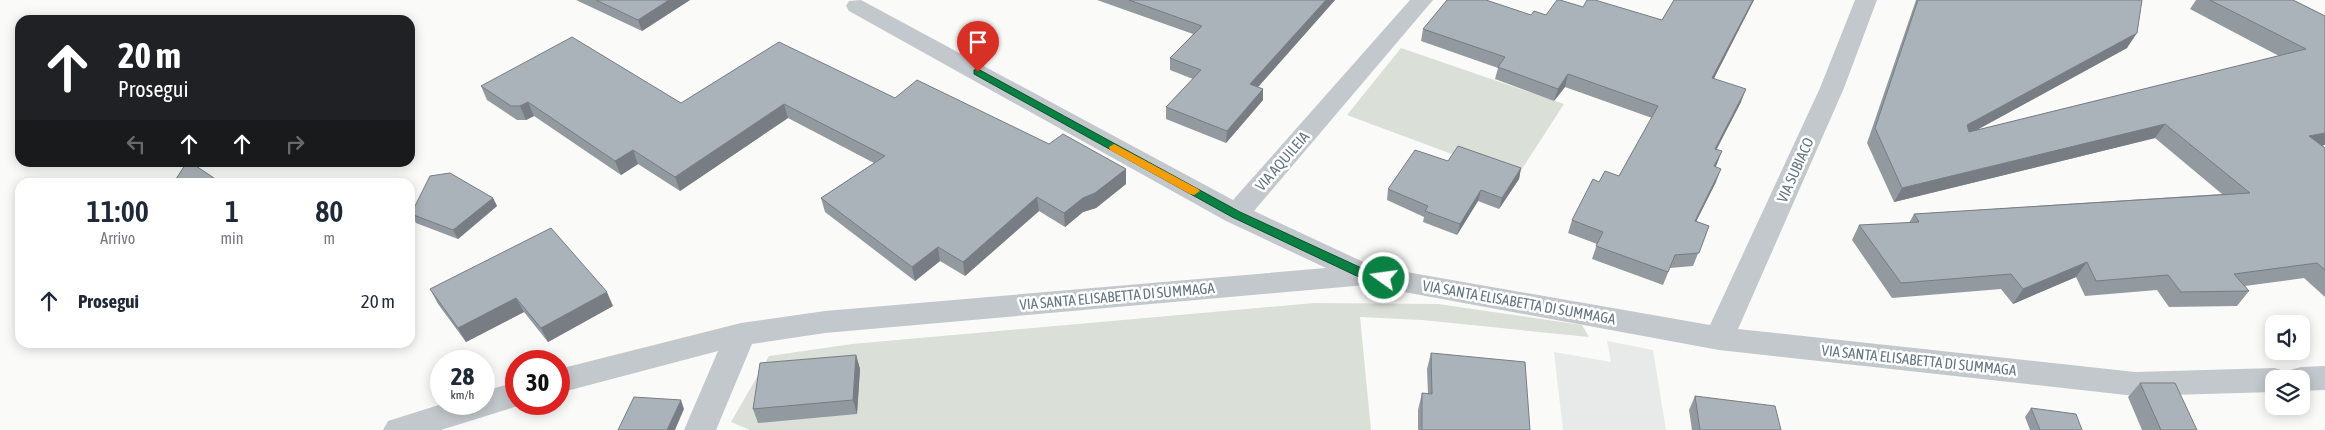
<!DOCTYPE html>
<html lang="it">
<style>
body{margin:0;font-family:"Asap Condensed",sans-serif;background:#f2f2f3;color:#1f2937;height:100vh;display:flex;flex-direction:column;font-size:19px;white-space:nowrap}
*{box-sizing:border-box;margin:0}
p{font-size:16px;color:#747a83}
.icon{flex:none;width:28px;height:28px;fill:none;stroke:currentColor;stroke-width:2;stroke-linecap:round;stroke-linejoin:round}
.map{position:relative;flex:1;overflow:hidden}
.panel{position:absolute;left:15px;top:178px;width:400px;height:170px;display:flex;flex-direction:column;background:#fff;border-radius:15px;box-shadow:0 2px 12px #0003}
.panel>*{flex:none}
.banner{position:absolute;left:15px;top:15px;width:400px;height:152px;border-radius:15px;box-shadow:0 2px 12px #0003;background:#202124;color:#fff;overflow:hidden}
.controls{position:absolute;left:2265px;top:315px;display:grid;gap:10px}
.controls a{display:grid;place-items:center;width:45px;height:45px;border-radius:10px;background:#fff;box-shadow:0 2px 12px #0003;font-size:25px}
.speed{position:absolute;left:430px;top:350px;display:flex;gap:10px;font-size:25px;font-weight:700;text-align:center}
.speed>*{display:grid;place-content:center;width:65px;height:65px;border-radius:50%;background:#fff;box-shadow:0 2px 12px #0003;line-height:1}
.speed small{font-size:12px;font-weight:400}
.speed .limit{border:8px solid #d22;background:#fff;color:#111}
.pin{position:absolute;display:grid;place-items:center;width:42px;height:42px;color:#fff;margin:-51px -21px;border-radius:50% 50% 50% 0;rotate:-45deg;box-shadow:0 0 5px #0007}
.pin .icon{rotate:45deg}
.me{position:absolute;width:55px;margin:-28px;rotate:284deg;stroke-linejoin:round;filter:drop-shadow(0 0 4px #0008)}
.turn{display:flex;align-items:center;gap:18px;height:105px;padding:0 20px;font-size:22px}
.turn .icon{width:65px;height:65px;stroke-width:2.5}
.turn b{display:block;font-size:35px;line-height:42px}
.lanes{display:flex;align-items:center;height:48px;padding:0 20px;background:#0003;justify-content:center;gap:25px;direction:ltr}
.lanes .off{opacity:.35}
.eta{display:flex;justify-content:space-evenly;align-items:center;height:85px;text-align:center}
.eta b{font-size:30px;font-weight:600;line-height:35px}
ul{padding:0;list-style:none}
li{display:flex;align-items:center;gap:15px;height:75px;padding:0 20px}
li div{flex:1}
li b{display:block;font-size:19px}
li em{font-style:normal}
.map>svg:first-child{display:block}
</style>
<div class="map">
<svg width="2325" height="430" viewBox="0 0 2325 430">
<rect width="100%" height="100%" fill="#fafaf8"/>
<path fill="#e8e9e9" d="M1607 341 1653 350 1666 430H1563L1554 352 1611 362Z"/>
<g fill="#dadfd7">
<path d="M1401 48 1564 104 1516 178 1347 115Z"/>
<path d="M1314 303 1438 304 1582 325 1589 337 1422 320 1360 317 1371 430H750L731 422 769 356 852 344Z"/>
</g>
<g fill="none" stroke-linecap="round" stroke-linejoin="round">
<g fill="#c3c8cc" fill-rule="evenodd">
<path d="M861 0 1233 200 1410 0H1433L1254 211 1372 266 1710 325 1820 88 1855 0H1877L1844 88 1738 329 2135 372 2274 368 2285 371 2287 376 2290 370 2301 367 2325 366V390L2301 391V379H2274V392L2135 396 1719 350 1366 285 825 333 752 344 716 430H684L718 351 559 393V369L741 323 825 311 1326 268 1226 221 849 11 846 6 849 1Z"/>
<path d="M516 382V404H524L441 430H383L388 421 442 404H484V391Z"/>
</g>
</g>
<g fill="#929a9f">
<path d="M576 0H690L642 31Z"/>
<path d="M1097 0H1335L1258 87 1263 89V100L1226 143 1166 119V107L1193 79 1170 70V58L1193 34Z"/>
<path d="M1674 0H1754L1714 78 1741 102 1717 149V164L1715 167 1716 182 1696 221 1709 226 1693 266 1670 268 1663 285 1592 259 1597 244 1568 233 1572 220 1599 182 1619 176 1652 118 1565 87 1554 101 1495 79 1498 68 1421 41 1423 29 1531 15H1546L1583 7 1662 20Z"/>
<path d="M1916 0H2142L2127 48 1977 130 2279 56 2190 9 2196 0H2293L2325 16 2323 146 2325 148V297L2304 278 2245 286 2249 291 2237 306 2169 307 2157 290 2085 296 2076 277 2013 304 2001 289 1892 298 1852 240 1859 225 1909 223 1914 214 2222 194 2155 138 1894 202 1867 143Z"/>
<path d="M481 86 681 103 895 98 1126 184 1096 208 1083 212 1065 227 1039 211 965 276 940 261 915 281 825 212 821 198 874 163 788 118 680 191 638 164 621 175 534 116 526 120H517L487 100Z"/>
<path d="M1448 161 1521 168 1519 179 1499 209 1478 201 1457 235 1423 222 1424 217 1387 200 1388 189Z"/>
<path d="M493 198 497 206 458 239 416 223 411 214Z"/>
<path d="M430 289 613 306 548 342 524 312 466 342 438 304Z"/>
<path d="M1431 353 1530 430H1418V410L1422 393 1428 394 1427 369Z"/>
<path d="M856 355 860 369 857 414 758 423 753 409Z"/>
<path d="M2140 383 2197 430H2142L2128 397Z"/>
<path d="M1695 396 1781 430H1692L1689 410Z"/>
<path d="M2031 408 2082 430H2030L2025 417Z"/>
</g>
<g fill="#777d82">
<path d="M669 0H690L642 31 638 20Z"/>
<path d="M1326 0H1335L1250 96V84Z"/>
<path d="M1753 0H1754L1708 90 1712 78Z"/>
<path d="M2137 33 2127 48 1958 140 1967 125Z"/>
<path d="M1568 74 1565 87 1554 101 1558 89Z"/>
<path d="M1263 89V100L1226 143 1227 131Z"/>
<path d="M1746 89 1741 102 1710 161 1715 149Z"/>
<path d="M528 102 534 116 526 120 520 106Z"/>
<path d="M784 104 788 118 680 191 675 177Z"/>
<path d="M2165 124 2155 138 1894 202 1902 188Z"/>
<path d="M2325 133V145L2298 151 2309 136Z"/>
<path d="M633 150 638 164 621 175 615 161Z"/>
<path d="M1722 151 1717 164 1709 179 1714 166Z"/>
<path d="M1521 168 1519 179 1499 209 1502 198Z"/>
<path d="M1126 169V184L1096 208 1083 212 1065 227 1064 213 1083 198Z"/>
<path d="M1721 169 1716 182 1690 234 1695 221Z"/>
<path d="M214 178 217 182H210Z"/>
<path d="M1481 190 1478 201 1457 235 1460 224Z"/>
<path d="M1037 197 1039 211 965 276 963 262Z"/>
<path d="M493 198 497 206 458 239 453 230Z"/>
<path d="M938 247 940 261 915 281 912 267Z"/>
<path d="M2087 262 2076 277 2013 304 2023 289Z"/>
<path d="M607 292 613 306 548 342 541 328Z"/>
<path d="M516 298 524 312 466 342 458 328Z"/>
<path d="M856 355 860 369 857 414 853 400Z"/>
<path d="M681 400 684 409 675 430H667Z"/>
</g>
<g fill="#aab3b9" stroke="#777d82">
<path d="M596 0H669L638 20Z"/>
<path d="M1129 0H1326L1250 84 1263 89 1227 131 1166 107 1201 70 1170 58 1202 26Z"/>
<path d="M1447 0H1486L1531 15 1534 11 1546 15 1557 0H1560L1583 7 1587 0H1595L1662 20 1674 0H1753L1712 78 1746 89 1715 149 1722 151 1714 166 1721 169 1695 221 1709 226 1699 253 1675 255 1668 272 1596 246 1603 232 1572 220 1593 179 1599 182 1605 171 1619 176 1658 106 1568 74 1558 89 1498 67 1505 57 1423 29Z"/>
<path d="M1918 0H2142L2137 33 1967 125 1969 132 2306 49 2210 0H2293L2325 16V133L2309 136 2325 148V270L2317 263 2234 274 2249 291 2181 292 2168 275 2096 281 2087 262 2023 289 2011 274 1901 283 1859 225 1919 222 1914 214 2250 193 2165 124 1902 188 1875 128Z"/>
<path d="M572 37 681 103 779 42 895 98 917 80 1049 144 1063 134 1126 169 1095 193 1083 198 1064 213 1037 197 963 262 938 247 912 267 821 198 885 156 784 104 675 177 633 150 615 161 528 102 520 106H511L481 86Z"/>
<path d="M1458 146 1521 168 1502 198 1481 190 1460 224 1425 211 1428 206 1388 189 1415 150 1448 161Z"/>
<path d="M187 162H190L214 178 210 182H174Z"/>
<path d="M450 173 493 198 453 230 411 214 430 176Z"/>
<path d="M551 228 607 292 541 328 516 298 458 328 430 289Z"/>
<path d="M1431 353 1525 362 1530 430H1422V393L1432 394Z"/>
<path d="M856 355 853 400 753 409 760 363Z"/>
<path d="M2140 383H2175L2197 430H2161Z"/>
<path d="M1695 396 1775 406 1781 430H1700Z"/>
<path d="M634 397 681 400 667 430H618Z"/>
<path d="M2031 408 2076 414 2082 430H2040Z"/>
</g>
<path fill="#0b8043" stroke="#07532c" d="M978 69 1240 212 1368 271 1388 275 1390 278 1384 282 1361 278 1232 217 974 74V70Z"/>
<path fill="#f59e0b" d="M1114 144 1198 189 1200 191 1194 195 1190 194 1110 150 1109 147Z"/>
<g text-anchor="middle" dominant-baseline="central" stroke-width="5" stroke-linejoin="round" paint-order="stroke">
<g font-size="15" fill="#657683" stroke="#fff">
<text transform="translate(1282 161) rotate(-49)">VIA AQUILEIA</text>
<text transform="translate(1795 170) rotate(-66)">VIA SUBIACO</text>
<text transform="translate(1117 296) rotate(-5)">VIA SANTA ELISABETTA DI SUMMAGA</text>
<text transform="translate(1519 302) rotate(10)">VIA SANTA ELISABETTA DI SUMMAGA</text>
<text transform="translate(1919 360) rotate(6)">VIA SANTA ELISABETTA DI SUMMAGA</text>
</g>
</g>
</svg>
<div class="controls">
<a><svg class="icon" aria-label="sound" viewBox="0 0 24 24"><path d="M4 9h4l5-4v14l-5-4H4zM17 9q2 3 0 6"/></svg></a>
<a><svg class="icon" aria-label="layers" viewBox="0 0 24 24"><path d="M12 4l9 5-9 5-9-5zM3 14l9 5 9-5"/></svg></a>
</div>
<div class="speed"><div>28<small>km/h</small></div><div class="limit">30</div></div>
<div class="pin" style="left:978px;top:72px;background:#d93025"><svg class="icon" aria-label="arrive" viewBox="0 0 24 24"><path d="M6 21V4h12l-3 4 3 4H6"/></svg></div>
<svg class="me" style="left:1384px;top:278px" viewBox="-20 -20 40 40"><circle r="17" fill="#0b8043" stroke="#fff" stroke-width="3"/><path d="M0-11L8 9 0 5-8 9z" fill="#fff"/></svg>
<div class="banner">
<div class="turn"><svg class="icon" aria-label="ahead" viewBox="0 0 24 24"><path d="M12 20V5M6 11l6-6 6 6"/></svg><div><b>20 m</b>Prosegui</div></div>
<div class="lanes"><svg class="icon off" aria-label="left" viewBox="0 0 24 24"><path d="M17 20v-9H6M10 6l-5 5 5 5"/></svg><svg class="icon" aria-label="ahead" viewBox="0 0 24 24"><path d="M12 20V5M6 11l6-6 6 6"/></svg><svg class="icon" aria-label="ahead" viewBox="0 0 24 24"><path d="M12 20V5M6 11l6-6 6 6"/></svg><svg class="icon off" aria-label="right" viewBox="0 0 24 24"><path d="M7 20v-9h11M14 6l5 5-5 5"/></svg></div>
</div>
<section class="panel">
<div class="eta">
<div><b>11:00</b><p>Arrivo</p></div>
<div><b>1</b><p>min</p></div>
<div><b>80</b><p>m</p></div>
</div>
<ul>
<li><svg class="icon" aria-label="ahead" viewBox="0 0 24 24"><path d="M12 20V5M6 11l6-6 6 6"/></svg><div><b>Prosegui</b></div><em>20 m</em></li>
</ul>
</section>
</div>
